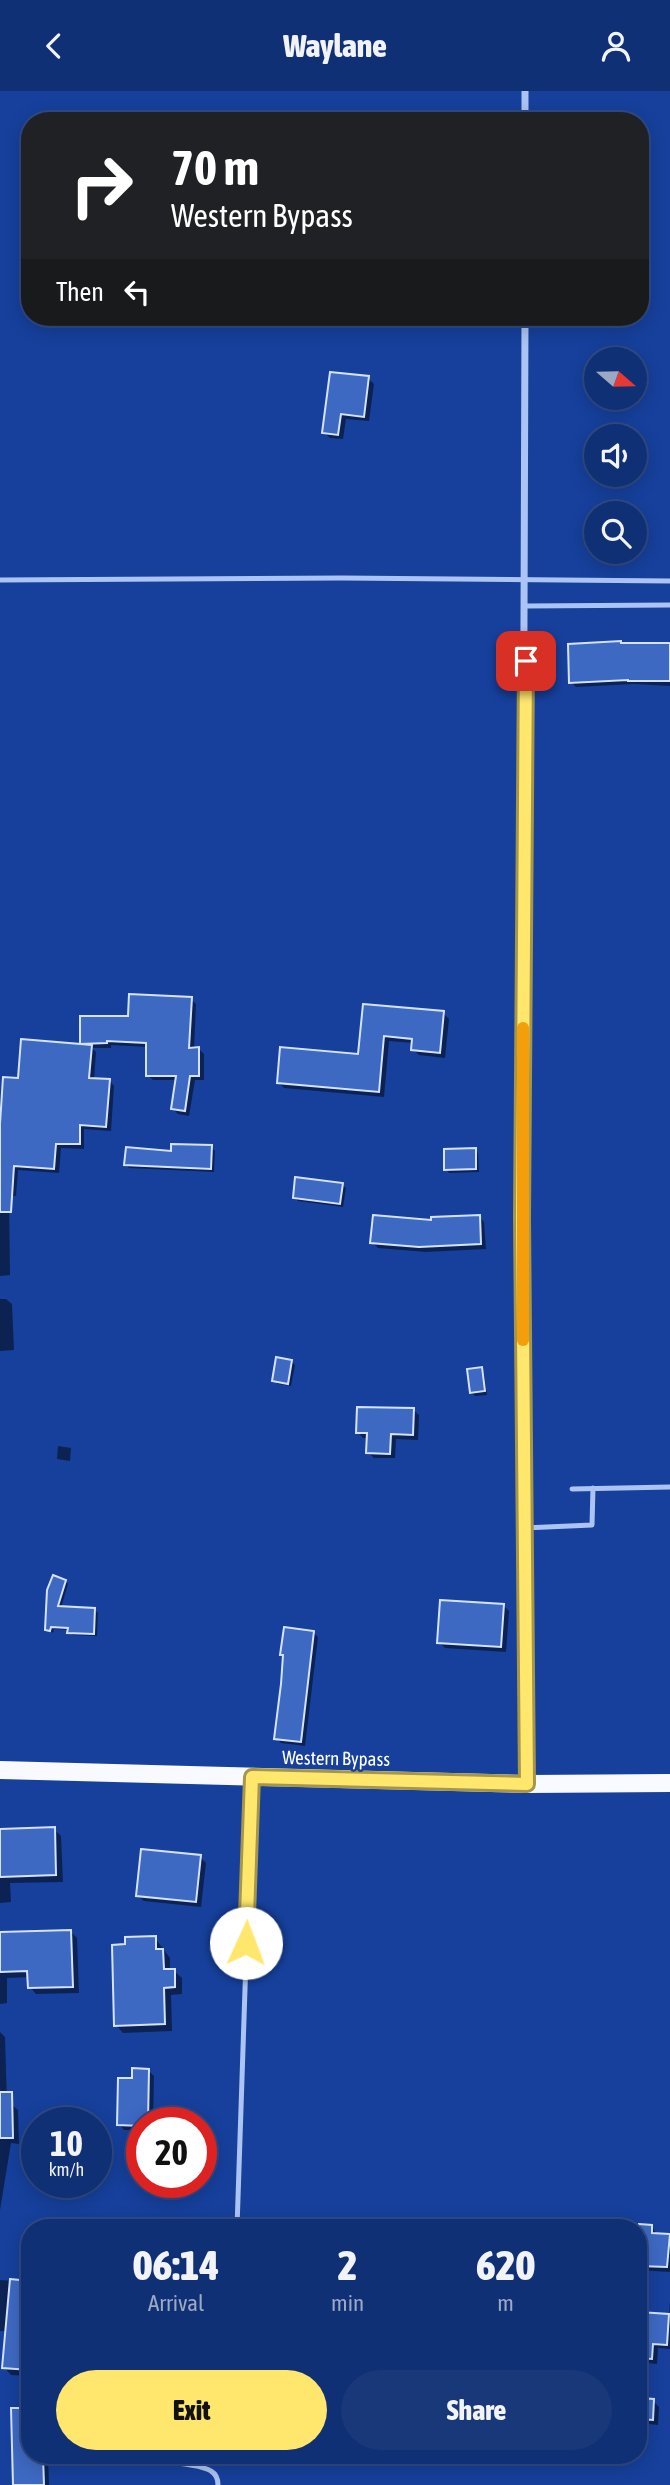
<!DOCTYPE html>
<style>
body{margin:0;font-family:"Asap Condensed",sans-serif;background:#19387a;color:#f1f3f6;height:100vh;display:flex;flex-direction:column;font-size:26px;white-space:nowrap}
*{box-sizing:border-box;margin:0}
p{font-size:23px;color:#9ca9c5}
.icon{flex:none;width:38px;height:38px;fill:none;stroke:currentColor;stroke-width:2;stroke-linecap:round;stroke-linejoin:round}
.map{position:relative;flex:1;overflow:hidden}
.sheet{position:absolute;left:21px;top:2128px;width:626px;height:245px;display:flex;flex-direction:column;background:#103075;border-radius:28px;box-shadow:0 4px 18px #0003,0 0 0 2px #304b87}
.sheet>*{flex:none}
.hud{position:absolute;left:21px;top:21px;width:628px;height:214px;border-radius:28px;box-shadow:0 4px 18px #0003,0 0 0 2px #304b87;background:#202124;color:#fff;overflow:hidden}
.needle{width:46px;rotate:110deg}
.tools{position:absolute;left:584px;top:256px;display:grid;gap:14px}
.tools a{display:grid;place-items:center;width:63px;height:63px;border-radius:50%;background:#103075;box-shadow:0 4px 18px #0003,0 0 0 2px #304b87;font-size:35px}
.speed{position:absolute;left:21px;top:2016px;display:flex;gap:14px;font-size:35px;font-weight:700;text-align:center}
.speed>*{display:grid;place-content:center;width:91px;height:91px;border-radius:50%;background:#103075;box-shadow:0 4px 18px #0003,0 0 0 2px #304b87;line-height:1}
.speed small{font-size:18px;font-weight:400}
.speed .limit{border:10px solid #d22;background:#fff;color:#111}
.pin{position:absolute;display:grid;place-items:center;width:60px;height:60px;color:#fff;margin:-30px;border-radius:14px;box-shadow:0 4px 10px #0006}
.me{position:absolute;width:77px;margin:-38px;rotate:2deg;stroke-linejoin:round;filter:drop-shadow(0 0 5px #0008)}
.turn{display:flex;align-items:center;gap:24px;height:147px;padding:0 35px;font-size:32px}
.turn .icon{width:91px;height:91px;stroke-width:2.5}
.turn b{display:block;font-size:49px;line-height:60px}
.then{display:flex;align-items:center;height:66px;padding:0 35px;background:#0003;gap:14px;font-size:26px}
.eta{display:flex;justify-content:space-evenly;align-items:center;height:119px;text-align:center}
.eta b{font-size:42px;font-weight:800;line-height:49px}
.cta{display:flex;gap:14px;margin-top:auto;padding:14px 35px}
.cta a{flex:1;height:80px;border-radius:42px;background:#ffe76e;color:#111;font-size:28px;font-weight:800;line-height:80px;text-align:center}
.cta a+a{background:#19387a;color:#f1f3f6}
header{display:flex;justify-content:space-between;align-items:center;height:91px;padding:0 35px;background:#103075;font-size:32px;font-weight:800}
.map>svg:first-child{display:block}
</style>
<header><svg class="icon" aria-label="back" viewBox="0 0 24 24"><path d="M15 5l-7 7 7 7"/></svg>Waylane<svg class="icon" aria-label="person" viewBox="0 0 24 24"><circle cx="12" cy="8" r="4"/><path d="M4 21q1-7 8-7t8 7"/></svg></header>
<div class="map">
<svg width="670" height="2394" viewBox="0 0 670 2394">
<rect width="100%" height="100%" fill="#16409c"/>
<g fill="#0007">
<path d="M368 287 374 293 369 330 346 328 343 348 330 347 324 341Z"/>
<path d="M622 554H670V595L634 593 576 596 571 591Z"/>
<path d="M191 908 196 913 194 958H199L204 963V989H195L189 1025 178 1023 173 1018 177 989H153L148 984V956L111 954V957H92L96 961 94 989 110 990 114 995 111 1040 84 1038V1058L61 1057 59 1082 18 1079 16 1105 9 1104 10 1184 0 1185V1060L20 989 86 955 82 952 130 927Z"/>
<path d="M365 915 443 922 449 928 445 967 419 964 413 959 414 952 389 950 384 1006 284 997 279 992 360 965Z"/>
<path d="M211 1056 215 1060 214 1081 129 1077 126 1074Z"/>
<path d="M475 1059 478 1062 479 1081 449 1082 446 1078Z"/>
<path d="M342 1094 346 1097 343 1116 298 1110 295 1107Z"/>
<path d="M479 1125 484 1131 486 1158 426 1161 378 1157 372 1151 433 1131Z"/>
<path d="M0 1208H6L12 1213 14 1259 0 1260Z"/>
<path d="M291 1270 295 1274 291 1295 278 1293 274 1289Z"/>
<path d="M481 1278 484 1282 487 1304 475 1305 472 1302Z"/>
<path d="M413 1319 419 1324 418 1349 396 1348 395 1367H374L368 1361 369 1347H363L358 1341Z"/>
<path d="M58 1355 71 1357 70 1370 57 1368Z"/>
<path d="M65 1490 68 1493 61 1517 95 1519 98 1522 97 1545 72 1544 69 1539 54 1538 53 1542 47 1538Z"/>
<path d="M503 1514 509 1520 506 1561 445 1557 439 1551Z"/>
<path d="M313 1541 318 1546 305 1655 281 1652 276 1647Z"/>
<path d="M54 1738 61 1745 63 1791 10 1792 11 1811 0 1812V1740Z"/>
<path d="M200 1766 206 1772 201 1816 144 1810 138 1805Z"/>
<path d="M0 1840 3 1842 71 1841 77 1847 79 1902 36 1903 30 1896 29 1886 7 1887V1912L0 1913Z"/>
<path d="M155 1847 170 1867V1880H174L182 1887V1903L171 1904 172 1940 123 1942 116 1934Z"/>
<path d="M0 1941 5 1946 7 2013H11L18 2019 19 2053 11 2052 0 2119Z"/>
<path d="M148 1979 154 1985 153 2032H142V2039H124L119 2033Z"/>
<path d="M551 2133 652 2136 657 2144 670 2145V2181L639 2179V2137H551Z"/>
<path d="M0 2189 30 2191V2285L11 2284 4 2276 7 2240H0Z"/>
<path d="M670 2210V2258L658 2257 657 2273 639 2271V2223L669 2225Z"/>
<path d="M639 2309 653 2310 659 2316 658 2334 640 2332 639 2340Z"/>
<path d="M30 2364H48L49 2394H14Z"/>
</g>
<g fill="#3e69c3" stroke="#d4e2fd" stroke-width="2">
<path d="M330 281 369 285 364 326 341 323 338 344 322 342Z"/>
<path d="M621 550V552H670V590H628V589L569 592 568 553Z"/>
<path d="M129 903 192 906 189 957 199 956V985H190L185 1020 171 1018 176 985H146V952L107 950V952L80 953V925H128Z"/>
<path d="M363 913 444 920 440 962 411 959 412 948 384 945 379 1001 277 992 280 956 358 963Z"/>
<path d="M21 948 92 954 89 987 110 988 106 1036 80 1034V1053H56L54 1078 14 1075 11 1121H0V1033L3 986 18 987Z"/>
<path d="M171 1053 212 1054 211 1078 124 1074 126 1056 171 1060Z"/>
<path d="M476 1057V1078L444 1079V1058Z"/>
<path d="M295 1086 343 1092 340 1113 293 1107Z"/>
<path d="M373 1124 431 1129V1126L480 1124 481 1153 419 1156 370 1152Z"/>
<path d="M276 1266 292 1269 288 1293 272 1290Z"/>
<path d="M482 1276 485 1300 470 1302 467 1278Z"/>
<path d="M357 1316 414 1317 413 1344 391 1343 390 1363 366 1362 367 1342H356Z"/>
<path d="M53 1484 66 1489 58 1515 95 1517 94 1543 67 1542 68 1537 51 1536 50 1540 45 1539 47 1499Z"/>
<path d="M440 1509 504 1513 501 1556 437 1552Z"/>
<path d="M284 1536 314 1540 301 1651 274 1648 281 1593 283 1564H280Z"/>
<path d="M55 1736 56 1784 0 1786V1738Z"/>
<path d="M141 1758 201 1764 196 1811 136 1805Z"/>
<path d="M71 1839 73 1896 28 1897 27 1880 0 1881V1841Z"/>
<path d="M156 1845V1858H163L164 1878H175V1896L164 1897 165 1933 114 1935 112 1854 125 1853V1846Z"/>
<path d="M132 1977 149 1978 148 2032H142V2035L117 2034 118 1987H132Z"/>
<path d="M0 2001H12L13 2047H0Z"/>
<path d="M639 2133 652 2134V2142L670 2143 667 2176 639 2175Z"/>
<path d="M10 2188 30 2190V2279L2 2277Z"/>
<path d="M639 2221 669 2223 667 2254 653 2253 652 2268 639 2267Z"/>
<path d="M639 2307 654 2308 653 2329 639 2328Z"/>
<path d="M11 2317H30V2364H43L44 2394H13Z"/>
</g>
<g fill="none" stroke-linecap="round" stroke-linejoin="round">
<g stroke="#acc4f3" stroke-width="5">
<path d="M0 489 342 487 670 490"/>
<path d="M526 515 670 514"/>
<path d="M572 1398 670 1396"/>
<path d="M524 1437 592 1434 593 1397"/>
<path d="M237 2137 252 1689"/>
<path d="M72 2367C98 2368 192 2368 211 2380 216 2383 218 2389 218 2394"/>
</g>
<g stroke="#acc4f3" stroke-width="7">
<path d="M525 0V30"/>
<path d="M525 226 522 1127 527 1692"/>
</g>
<path stroke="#f8faff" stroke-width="18" d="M0 1679 527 1693 670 1692"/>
</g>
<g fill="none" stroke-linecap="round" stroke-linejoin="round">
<g stroke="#a69648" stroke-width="18">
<path id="route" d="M246 1852 252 1686 527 1693 522 1127 526 570"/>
</g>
<use href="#route" stroke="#ffe76e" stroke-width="12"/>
<path stroke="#f59e0b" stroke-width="12" d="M523 1249V937"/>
</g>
<g text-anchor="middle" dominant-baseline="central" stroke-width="5" stroke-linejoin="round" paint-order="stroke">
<g font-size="19" fill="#fff" stroke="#16409c">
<text transform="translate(336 1667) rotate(1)">Western Bypass</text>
</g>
</g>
</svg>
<div class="tools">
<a><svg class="needle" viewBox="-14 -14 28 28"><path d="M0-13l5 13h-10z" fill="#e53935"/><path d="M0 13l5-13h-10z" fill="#9ca9c5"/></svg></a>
<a><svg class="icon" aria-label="sound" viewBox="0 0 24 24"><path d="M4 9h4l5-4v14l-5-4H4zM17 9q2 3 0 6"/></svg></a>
<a><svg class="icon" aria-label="search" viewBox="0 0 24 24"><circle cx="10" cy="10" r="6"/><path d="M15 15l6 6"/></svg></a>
</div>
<div class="speed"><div>10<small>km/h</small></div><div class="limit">20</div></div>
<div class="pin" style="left:526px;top:570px;background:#d93025"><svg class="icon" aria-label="arrive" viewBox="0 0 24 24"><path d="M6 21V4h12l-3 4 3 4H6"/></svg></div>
<svg class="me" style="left:246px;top:1852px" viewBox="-20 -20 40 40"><circle r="19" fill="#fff"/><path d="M0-13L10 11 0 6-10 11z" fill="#ffe76e"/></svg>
<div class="hud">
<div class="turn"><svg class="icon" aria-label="right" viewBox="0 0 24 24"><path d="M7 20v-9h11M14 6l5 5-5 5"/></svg><div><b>70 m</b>Western Bypass</div></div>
<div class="then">Then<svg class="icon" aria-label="left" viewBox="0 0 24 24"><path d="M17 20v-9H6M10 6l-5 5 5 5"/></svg></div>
</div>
<section class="sheet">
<div class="eta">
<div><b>06:14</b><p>Arrival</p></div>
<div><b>2</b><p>min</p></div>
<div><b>620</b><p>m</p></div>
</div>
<div class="cta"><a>Exit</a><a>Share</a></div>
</section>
</div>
